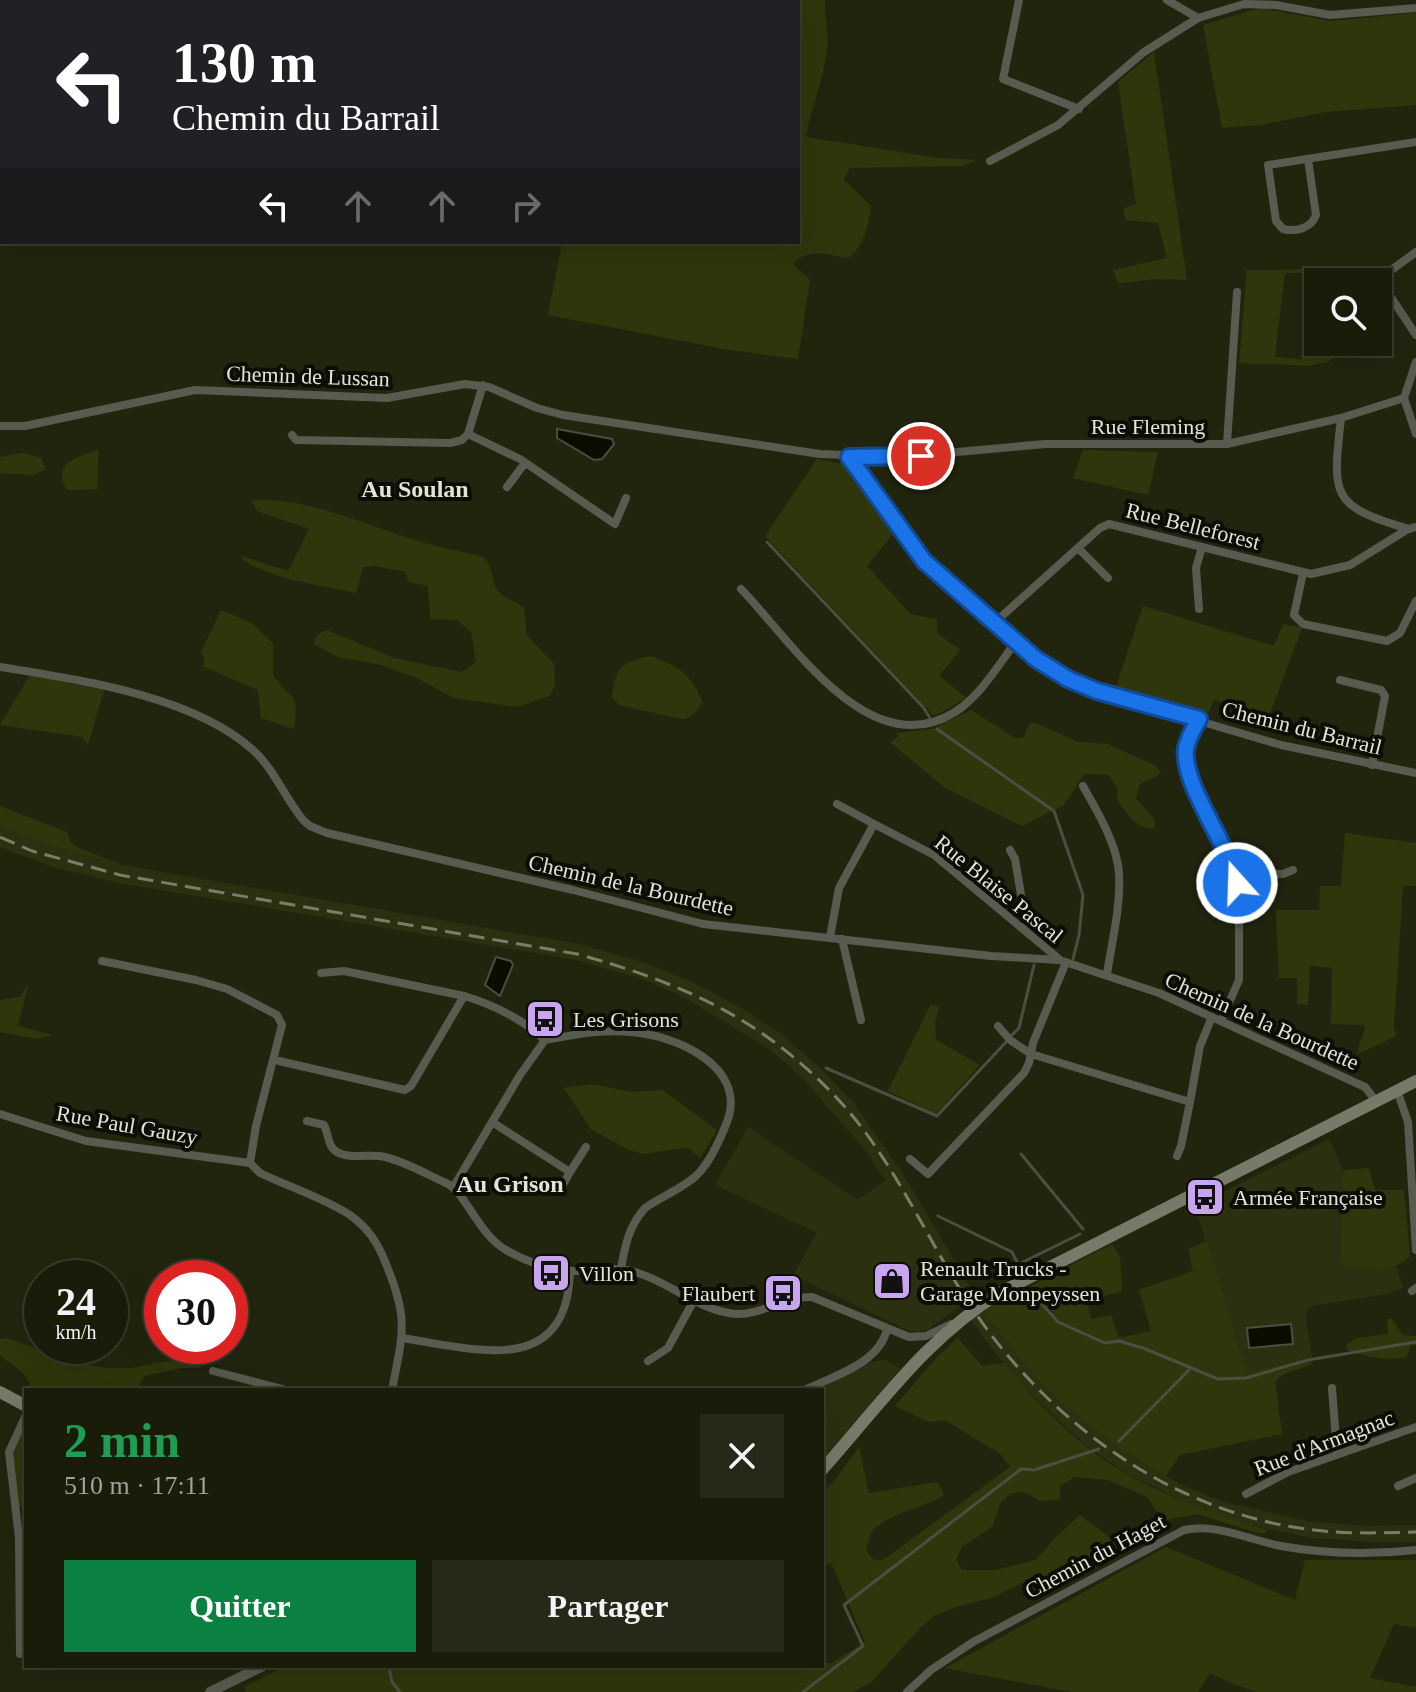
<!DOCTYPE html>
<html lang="fr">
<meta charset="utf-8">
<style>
body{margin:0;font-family:"Times New Roman",serif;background:#272918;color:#f1f3f6;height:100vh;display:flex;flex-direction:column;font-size:30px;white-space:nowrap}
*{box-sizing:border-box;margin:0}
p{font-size:26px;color:#9fa19c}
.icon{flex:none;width:44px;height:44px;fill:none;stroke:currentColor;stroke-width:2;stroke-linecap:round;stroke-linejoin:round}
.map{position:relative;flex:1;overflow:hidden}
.side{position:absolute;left:24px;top:1388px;width:800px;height:280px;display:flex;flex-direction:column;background:#1a1c0a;border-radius:0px;box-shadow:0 8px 32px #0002,0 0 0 2px #383a2b}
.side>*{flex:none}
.banner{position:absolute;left:0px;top:0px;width:800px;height:244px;box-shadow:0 8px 32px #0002,0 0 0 2px #383a2b;background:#202124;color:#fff;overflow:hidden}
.tools{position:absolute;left:1304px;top:268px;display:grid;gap:16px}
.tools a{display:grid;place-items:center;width:88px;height:88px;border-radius:0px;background:#1a1c0a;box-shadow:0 8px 32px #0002,0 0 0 2px #383a2b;font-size:40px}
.speed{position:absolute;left:24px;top:1260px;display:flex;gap:16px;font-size:40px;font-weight:700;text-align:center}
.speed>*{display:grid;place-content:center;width:104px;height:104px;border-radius:50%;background:#1a1c0a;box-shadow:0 8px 32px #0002,0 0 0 2px #383a2b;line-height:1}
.speed small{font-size:20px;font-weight:400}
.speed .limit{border:12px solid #d22;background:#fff;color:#111}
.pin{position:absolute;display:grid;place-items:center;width:68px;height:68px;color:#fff;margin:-34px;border:4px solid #fff;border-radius:50%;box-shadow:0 2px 8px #0007}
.me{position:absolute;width:88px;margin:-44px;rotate:340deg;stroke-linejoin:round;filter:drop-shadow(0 0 6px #0008)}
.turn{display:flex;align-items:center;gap:28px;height:168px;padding:0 40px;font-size:36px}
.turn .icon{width:104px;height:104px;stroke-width:2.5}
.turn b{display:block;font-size:56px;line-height:68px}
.lanes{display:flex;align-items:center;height:76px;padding:0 40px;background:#0003;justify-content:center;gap:40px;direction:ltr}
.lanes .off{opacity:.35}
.round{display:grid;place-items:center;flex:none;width:84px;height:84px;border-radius:0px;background:#272918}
.summary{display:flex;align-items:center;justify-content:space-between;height:136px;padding:0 40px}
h1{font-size:48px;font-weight:600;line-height:60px;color:#1e9e55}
.primary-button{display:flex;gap:16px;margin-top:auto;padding:16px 40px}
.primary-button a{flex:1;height:92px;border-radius:0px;background:#0b8043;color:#fff;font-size:32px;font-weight:600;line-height:92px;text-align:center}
.primary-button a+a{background:#272918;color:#f1f3f6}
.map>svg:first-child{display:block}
</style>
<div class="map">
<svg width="1416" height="1692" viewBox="0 0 1416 1692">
<rect width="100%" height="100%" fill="#22250e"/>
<g fill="#2b3010">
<path d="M0 824 36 841 122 865 579 944 643 962 692 982 738 1006 780 1033 818 1066 853 1102 907 1180 978 1301 1034 1374 1098 1431 1140 1461 1180 1484 1223 1502 1312 1522 1369 1526 1416 1525V1542H1371L1313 1538 1267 1529 1220 1516 1177 1498 1127 1474 1087 1446 1054 1416 1021 1384 992 1349 971 1320 964 1303 926 1331 911 1332 793 1275 817 1233 715 1185 748 1127 858 1200 885 1180 865 1150 801 1076 765 1046 682 996 637 977 576 960 119 883 56 868 0 847Z"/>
<path d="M1329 1139 1343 1170 1340 1265 1372 1270 1397 1267 1403 1288 1382 1295 1311 1306 1305 1314 1312 1357 1246 1372 1195 1206Z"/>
<path d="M887 1360 900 1369 822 1460V1390H818L871 1362Z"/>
</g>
<g fill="#30360b" fill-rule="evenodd">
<path d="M64 0H825C824 17 830 34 827 51 823 81 811 108 806 137L938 158 977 160 963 166 850 168 843 179 871 206C868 226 865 246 848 258 828 255 808 247 793 264L810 280 798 359 724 349 548 315 562 242H798V2Z"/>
<path d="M1261 8 1330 21 1416 13V105L1326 112 1260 125 1222 128 1203 25Z"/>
<path d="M1154 52 1187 280 1158 279 1118 283 1113 270 1167 258 1158 223 1126 220 1123 209 1136 204 1118 82Z"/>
<path d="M1342 269 1341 282H1318V342H1341L1342 349 1328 362 1309 366 1239 363 1247 270ZM1285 273H1311L1301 359 1275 357Z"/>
<path d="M99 449 97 489 67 490C50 464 78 457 99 449Z"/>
<path d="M1083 450 1158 452 1148 495 1073 478Z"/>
<path d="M23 453 42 458 45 470 33 475 0 473V457Z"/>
<path d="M817 459 843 464 894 533 867 566 910 614 937 619V633L960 650 939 676 967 698 934 716 765 536Z"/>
<path d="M262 500C312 500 364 524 412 539 435 547 460 551 484 557 491 566 491 571 494 582 498 596 512 601 524 607L526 634 554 664 555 686 549 696 518 707 454 698 417 678 381 665 338 657 314 644 317 635 327 630 394 658 462 672 476 662 471 632 457 620 430 619 428 586 408 582 406 572 375 566 363 567 356 593C321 585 270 580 241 558L242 556 288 571 309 529 257 511 252 501Z"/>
<path d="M1143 606 1274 646 1283 624 1302 628 1269 716 1214 700 1208 714 1115 690Z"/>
<path d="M221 610 250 622 273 643V674C290 702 300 688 294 729L261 718 258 690 202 666 205 659 201 652Z"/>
<path d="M651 656C679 667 690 673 702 701 698 711 694 717 682 719L619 705 612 696C615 666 623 661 651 656Z"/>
<path d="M30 675 104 690 88 745 82 737 0 725Z"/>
<path d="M971 710 1015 738 1024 737 1030 723H1036L1078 742 1108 744 1156 766 1161 774 1140 784 1136 798 1154 819 1155 828C1135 830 1128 814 1117 800L1118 790 1109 775 1084 774 1064 805 1022 826 944 787 890 742 899 736 896 733 932 729Z"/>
<path d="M0 806 67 832 72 845 122 865 36 841 0 824Z"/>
<path d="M1345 833 1416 843V886H1403L1394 1026 1396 1036 1358 1054C1358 1042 1365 1036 1365 1025L1331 1024 1332 968 1310 966 1308 1005 1297 1004V978H1279L1276 910H1319L1320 886H1341Z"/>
<path d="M28 984 18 1026 53 1035 37 1039 0 1032V1000L20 997Z"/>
<path d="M931 1004 939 1007 935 1023 936 1040 980 1065 936 1114 888 1091Z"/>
<path d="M592 1084 631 1092 662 1090 717 1130 700 1158 687 1147 645 1154 629 1150 591 1129 564 1088Z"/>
<path d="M1369 1168 1375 1190H1404L1410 1256C1388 1276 1367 1269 1340 1265L1343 1170Z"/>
<path d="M1207 1241 1246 1372 1312 1357V1364L1282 1375 1275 1382 1282 1434 1180 1455 1166 1476C1118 1449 1071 1414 1034 1374 1016 1354 1001 1331 984 1310L1112 1244 1120 1257 1122 1291 1087 1301 1091 1319 1111 1315 1119 1338 1151 1331 1139 1290 1193 1271 1188 1249Z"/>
<path d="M1391 1318 1403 1335 1416 1336V1345L1411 1346 1406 1357C1389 1362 1363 1356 1347 1350V1344L1357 1338 1388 1334 1387 1320Z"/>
<path d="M7 1338C45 1350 88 1371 129 1368 154 1366 177 1353 202 1368H182L144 1376 136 1390H28L30 1384 23 1373 0 1355V1339Z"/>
<path d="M958 1338 982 1366 1004 1363C1038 1405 1081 1448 1128 1475 1172 1499 1219 1515 1267 1530L1264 1533H1258L1197 1514 1166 1520 1160 1516 1147 1497 1108 1480 1074 1477 1060 1486V1500L1040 1501 1024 1492 1012 1493 1001 1502 992 1527 962 1547 956 1559 962 1570H995L1036 1560 1055 1538 1080 1515 1109 1537 1115 1551 1057 1587 1039 1584 1029 1579 994 1597 956 1607 934 1616 920 1628 870 1683 853 1692H246L244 1687C259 1680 275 1670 291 1666 324 1658 373 1675 405 1666H822V1662L831 1663 865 1642 831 1563 822 1565V1492L834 1481 859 1447 869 1493 938 1482 944 1495C924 1509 886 1513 872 1532 869 1536 868 1546 866 1551L874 1560H883L1010 1467 1000 1454 945 1420 929 1422 895 1406 938 1356Z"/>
<path d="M26 1418V1508L17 1506 12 1450Z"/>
<path d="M1166 1547 1295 1600 1305 1560H1416V1628L1394 1624 1370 1678 1416 1687V1692H1256L1231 1683 1210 1673 1198 1692H1071L945 1668Z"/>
</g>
<g fill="#0b0d00" stroke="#4b4e40" stroke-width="2">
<path d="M557 429 612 439 614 444 602 459 594 460 557 438Z"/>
<path d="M496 957 511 961 513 965 500 996 485 985Z"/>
<path d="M1291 1324 1293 1344 1249 1348 1247 1328Z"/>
</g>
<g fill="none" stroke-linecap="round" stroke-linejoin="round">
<g stroke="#4b4e40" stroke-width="3">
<path d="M767 542 923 707 930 718"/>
<path d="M937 729 1054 811 1083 895 1079 935 1073 959"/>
<path d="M1011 1036 1019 1028 1034 965"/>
<path d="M826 1068 937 1116 1007 1041"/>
<path d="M1021 1154 1083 1229"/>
<path d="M938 1216 1012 1252 1023 1274"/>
<path d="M1019 1264 1080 1234"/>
<path d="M1032 1293 1058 1322 1105 1343 1119 1341 1143 1348 1218 1379 1246 1378 1308 1360 1416 1342"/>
<path d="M1119 1441 1189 1370"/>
<path d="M389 1668 392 1682 400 1692"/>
<path d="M803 1692 863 1646 844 1605 1021 1469 1034 1470 1099 1449"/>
</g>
<g stroke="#585b4f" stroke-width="8">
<path d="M1019 0 1003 79 1079 109"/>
<path d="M1167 0 1198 18 1244 4 1276 5 1330 15 1416 8"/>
<path d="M1308 159 1316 215C1311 229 1295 232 1283 229L1276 221 1268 165 1416 142"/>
<path d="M990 161 1058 125 1144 52 1198 18"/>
<path d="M1416 252 1379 279 1416 335"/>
<path d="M483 385 468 434 520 459 615 524 626 498"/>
<path d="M1404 398 1416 434"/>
<path d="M1341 418C1332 497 1331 506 1409 529"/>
<path d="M0 426H25L195 390 387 398 465 384 489 387 537 408 563 415 820 454 901 457 1045 444H1227L1341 418 1404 398 1416 362"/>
<path d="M292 435 296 440 450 443 462 440 468 434"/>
<path d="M1227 444 1237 292"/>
<path d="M849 457 924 561 1015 643 1062 676 1097 691 1281 745 1416 773"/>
<path d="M507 487 525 463"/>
<path d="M1078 548 1108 578"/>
<path d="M1303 573 1294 615 1303 624 1387 641 1400 633 1416 601"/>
<path d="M741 589C791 640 869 766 955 712 980 696 997 667 1015 643"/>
<path d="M1199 609 1196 568 1202 547"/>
<path d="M993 624 1100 528 1109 524 1311 574 1350 565 1408 529 1416 527"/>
<path d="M0 667C79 680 192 695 253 750 274 769 285 798 303 820L310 826 327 833 573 890 703 924 991 956 1059 960 1159 993 1365 1087 1376 1101"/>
<path d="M1340 680 1381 690 1385 696 1372 765"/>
<path d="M1199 719 1187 744 1188 770 1232 863 1239 897V980L1221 1021"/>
<path d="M1083 786C1097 811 1117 844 1119 873 1121 906 1112 941 1107 974"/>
<path d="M837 804 874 824"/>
<path d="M1010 850 1015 859 1027 931"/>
<path d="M1235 873 1283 874 1293 870"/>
<path d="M830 937 839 888 874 824 934 855 1059 959"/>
<path d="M842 939 861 1020"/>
<path d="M102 961 196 980 227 989 277 1015 282 1025 256 1126 250 1163 260 1173C289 1187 322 1197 350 1215 368 1228 378 1243 386 1264 409 1319 403 1333 392 1390"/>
<path d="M321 973 344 971 464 996"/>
<path d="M998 1026 1010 1040 1031 1054 1190 1102 1200 1046 1212 1017"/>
<path d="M545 1040C574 1035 601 1029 631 1032 675 1035 748 1066 727 1122 720 1140 711 1161 697 1175 683 1188 661 1197 645 1208 629 1226 625 1245 621 1269"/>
<path d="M279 1061 405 1090 411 1086 464 996C492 1004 524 1020 545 1040"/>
<path d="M1397 1090 1408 1122 1416 1250"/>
<path d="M0 1114 86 1141 250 1163"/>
<path d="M307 1121 324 1125C329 1134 327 1146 337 1152 350 1160 370 1153 385 1157 406 1162 426 1174 446 1183 465 1191 478 1234 506 1250 525 1261 552 1271 575 1271 595 1271 614 1266 635 1272 670 1282 699 1311 736 1314 763 1315 784 1296 812 1297L909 1337 926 1336 951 1324"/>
<path d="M492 1122 570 1172 561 1188"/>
<path d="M1177 1156 1181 1146 1190 1102"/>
<path d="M910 1159 928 1174 1024 1073 1029 1063 1033 1043 1066 962"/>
<path d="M570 1172 586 1147"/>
<path d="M454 1186 520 1075 545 1040"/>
<path d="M1412 1291 1416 1288"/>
<path d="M402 1338C476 1349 567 1379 570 1271"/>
<path d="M648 1361 668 1348 694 1300"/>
<path d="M213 1371 286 1390"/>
<path d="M1332 1388 1337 1454"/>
<path d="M805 1390C833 1376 879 1364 887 1329"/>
<path d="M1398 1486 1416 1478"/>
<path d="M1246 1494 1288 1472 1416 1427"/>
<path d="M20 1654 19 1538 9 1452 26 1415"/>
<path d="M907 1692 931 1670 973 1642 1184 1530C1217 1523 1249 1540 1281 1546 1325 1554 1371 1555 1416 1550"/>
</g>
<path stroke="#585b4f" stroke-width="10" d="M210 1692 263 1666"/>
<g stroke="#767a68" stroke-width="12">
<path d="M0 1392 26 1406"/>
<path d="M822 1470C880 1405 925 1339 1001 1292L1416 1081"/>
</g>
<path stroke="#797d6a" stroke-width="3" stroke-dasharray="16 8" stroke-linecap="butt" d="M0 837 32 851 120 875 577 954C686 984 768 1021 845 1107 898 1168 929 1244 974 1311 1051 1424 1174 1514 1314 1530 1348 1534 1382 1533 1416 1532"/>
</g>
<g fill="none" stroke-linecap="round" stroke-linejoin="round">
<g stroke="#114b97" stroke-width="20">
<path id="route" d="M921 456 849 457 924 561 1036 659 1068 679 1097 691 1199 719C1194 728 1188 738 1186 748 1181 784 1229 844 1237 883"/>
</g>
<use href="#route" stroke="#1a73e8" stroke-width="14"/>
</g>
<defs>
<g id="bus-square" transform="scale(2)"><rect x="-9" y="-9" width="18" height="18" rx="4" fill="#c8a6ef" stroke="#0c0d05"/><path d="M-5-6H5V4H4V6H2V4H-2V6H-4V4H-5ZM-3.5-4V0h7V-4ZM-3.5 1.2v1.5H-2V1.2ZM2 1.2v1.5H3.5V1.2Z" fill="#111"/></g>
<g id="shop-square" transform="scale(2)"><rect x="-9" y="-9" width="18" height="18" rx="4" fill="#c8a6ef" stroke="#0c0d05"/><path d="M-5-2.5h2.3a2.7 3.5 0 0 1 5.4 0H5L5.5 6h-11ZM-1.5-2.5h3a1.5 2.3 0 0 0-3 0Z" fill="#111"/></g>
</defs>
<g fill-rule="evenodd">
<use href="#bus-square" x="545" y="1019"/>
<use href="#bus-square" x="1205" y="1197"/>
<use href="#bus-square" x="551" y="1273"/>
<use href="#shop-square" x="892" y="1281"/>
<use href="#bus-square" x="783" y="1293"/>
</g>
<g text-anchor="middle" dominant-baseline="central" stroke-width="8" stroke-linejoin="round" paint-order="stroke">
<g font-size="22" fill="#e1e5d6" stroke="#0c0d05">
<text transform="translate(308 376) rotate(2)">Chemin de Lussan</text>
<text x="1148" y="426">Rue Fleming</text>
<text transform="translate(1193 526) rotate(14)">Rue Belleforest</text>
<text transform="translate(1302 728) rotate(14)">Chemin du Barrail</text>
<text transform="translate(631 885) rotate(13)">Chemin de la Bourdette</text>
<text transform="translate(999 889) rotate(39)">Rue Blaise Pascal</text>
<text transform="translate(1262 1021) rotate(24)">Chemin de la Bourdette</text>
<text transform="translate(127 1125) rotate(10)">Rue Paul Gauzy</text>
<text transform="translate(1324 1443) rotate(-21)">Rue d'Armagnac</text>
<text transform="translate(1095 1556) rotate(-28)">Chemin du Haget</text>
</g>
<g font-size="22" fill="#e1e5d6" stroke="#0c0d05" text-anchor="start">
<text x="573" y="1019">Les Grisons</text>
<text x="1233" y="1197">Armée Française</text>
<text x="920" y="1268">Renault Trucks -<tspan x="920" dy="25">Garage Monpeyssen</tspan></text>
<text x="579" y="1273">Villon</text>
<text x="755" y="1293" text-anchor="end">Flaubert</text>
</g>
<g font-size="24" font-weight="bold" fill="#e1e5d6" stroke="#0c0d05">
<text x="415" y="489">Au Soulan</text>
<text x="510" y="1184">Au Grison</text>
</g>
</g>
</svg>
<div class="tools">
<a><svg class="icon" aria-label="search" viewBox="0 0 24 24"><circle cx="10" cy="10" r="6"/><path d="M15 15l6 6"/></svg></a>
</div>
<div class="speed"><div>24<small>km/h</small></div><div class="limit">30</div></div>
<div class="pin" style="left:921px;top:456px;background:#d93025"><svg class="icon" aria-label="arrive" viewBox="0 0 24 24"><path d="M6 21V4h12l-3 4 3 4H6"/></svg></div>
<svg class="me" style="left:1237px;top:883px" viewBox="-20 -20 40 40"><circle r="17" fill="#1a73e8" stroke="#fff" stroke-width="3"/><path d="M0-11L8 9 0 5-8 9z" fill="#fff"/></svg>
<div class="banner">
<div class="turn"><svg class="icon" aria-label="left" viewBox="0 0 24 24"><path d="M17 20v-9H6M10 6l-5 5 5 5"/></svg><div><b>130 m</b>Chemin du Barrail</div></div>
<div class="lanes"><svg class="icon" aria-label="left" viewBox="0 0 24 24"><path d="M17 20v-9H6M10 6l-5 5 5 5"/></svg><svg class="icon off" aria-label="ahead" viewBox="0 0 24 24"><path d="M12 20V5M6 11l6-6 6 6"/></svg><svg class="icon off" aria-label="ahead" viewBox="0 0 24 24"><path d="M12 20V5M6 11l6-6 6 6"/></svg><svg class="icon off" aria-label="right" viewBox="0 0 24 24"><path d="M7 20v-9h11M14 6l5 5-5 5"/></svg></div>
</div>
<section class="side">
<div class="summary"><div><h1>2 min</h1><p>510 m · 17:11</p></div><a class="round"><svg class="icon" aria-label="close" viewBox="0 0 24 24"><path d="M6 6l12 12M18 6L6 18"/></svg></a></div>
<div class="primary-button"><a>Quitter</a><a>Partager</a></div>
</section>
</div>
